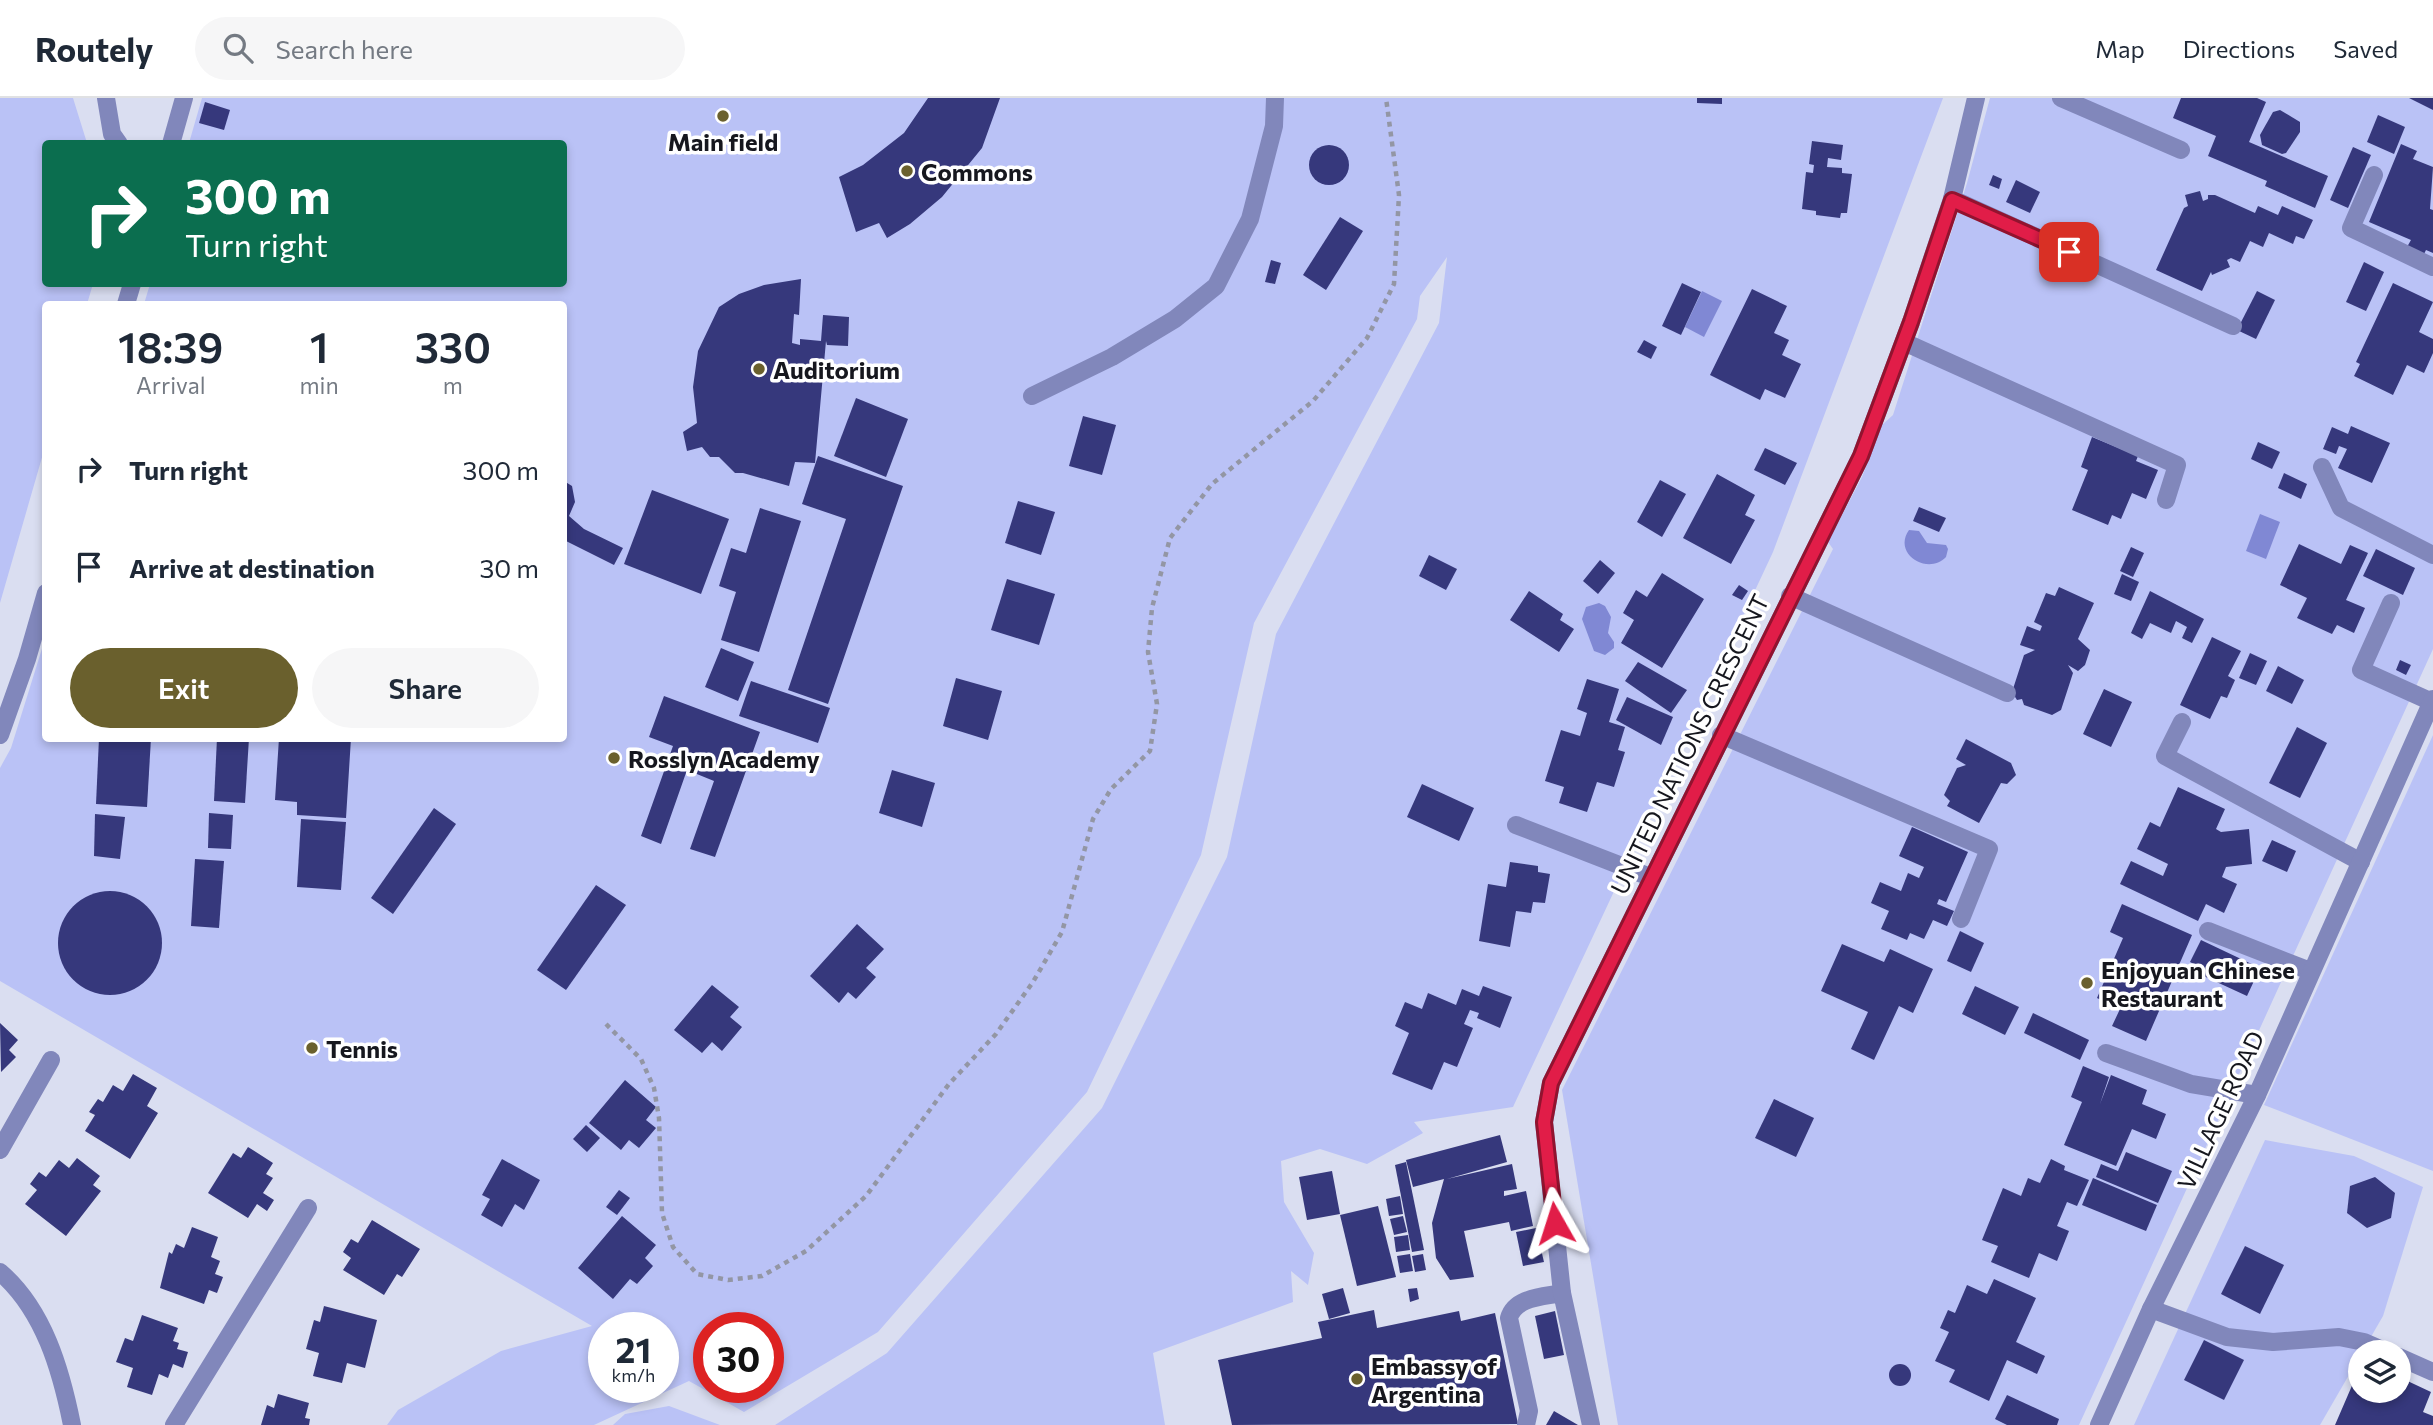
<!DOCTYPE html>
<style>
body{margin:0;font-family:Commissioner,sans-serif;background:#f6f6f7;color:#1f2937;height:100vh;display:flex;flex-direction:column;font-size:26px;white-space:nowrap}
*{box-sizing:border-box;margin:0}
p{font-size:23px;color:#747a83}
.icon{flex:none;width:38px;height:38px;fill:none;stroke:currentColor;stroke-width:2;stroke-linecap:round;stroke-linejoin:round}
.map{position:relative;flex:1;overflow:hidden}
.details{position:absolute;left:42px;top:203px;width:525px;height:441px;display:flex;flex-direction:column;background:#fff;border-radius:7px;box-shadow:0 4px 10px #0003}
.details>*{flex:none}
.hud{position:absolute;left:42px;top:42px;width:525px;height:147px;border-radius:7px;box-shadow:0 4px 10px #0003;background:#0b6e4f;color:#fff;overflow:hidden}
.tools{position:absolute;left:2348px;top:1242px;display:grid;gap:14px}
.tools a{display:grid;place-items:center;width:63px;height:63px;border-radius:50%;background:#fff;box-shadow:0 4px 10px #0003;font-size:35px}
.speed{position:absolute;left:588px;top:1214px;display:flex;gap:14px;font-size:35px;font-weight:700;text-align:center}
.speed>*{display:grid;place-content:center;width:91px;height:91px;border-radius:50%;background:#fff;box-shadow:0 4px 10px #0003;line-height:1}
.speed small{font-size:18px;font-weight:400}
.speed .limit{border:10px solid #d22;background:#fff;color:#111}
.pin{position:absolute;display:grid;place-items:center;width:60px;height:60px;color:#fff;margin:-30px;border-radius:14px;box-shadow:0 4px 10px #0006}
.me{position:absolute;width:77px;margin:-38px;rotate:354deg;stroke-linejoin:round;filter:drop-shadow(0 0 5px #0008)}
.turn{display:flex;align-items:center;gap:24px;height:147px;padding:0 28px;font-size:32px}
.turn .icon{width:91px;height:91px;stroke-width:2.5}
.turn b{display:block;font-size:49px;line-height:60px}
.eta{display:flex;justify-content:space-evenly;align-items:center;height:119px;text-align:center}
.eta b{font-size:42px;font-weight:600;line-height:49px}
.primary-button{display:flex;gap:14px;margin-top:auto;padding:14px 28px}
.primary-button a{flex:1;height:80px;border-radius:42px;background:#6a602d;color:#fff;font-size:28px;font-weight:600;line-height:80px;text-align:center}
.primary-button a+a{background:#f6f6f7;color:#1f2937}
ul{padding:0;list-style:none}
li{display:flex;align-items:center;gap:21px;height:98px;padding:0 28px}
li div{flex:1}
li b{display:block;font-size:26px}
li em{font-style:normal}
header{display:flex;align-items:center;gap:42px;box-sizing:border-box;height:98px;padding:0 35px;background:#fff;border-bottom:2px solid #e0e1e3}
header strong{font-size:33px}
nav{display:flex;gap:38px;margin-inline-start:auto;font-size:24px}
.search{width:490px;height:63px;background:#f6f6f7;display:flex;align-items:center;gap:18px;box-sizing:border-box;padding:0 24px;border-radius:38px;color:#747a83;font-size:26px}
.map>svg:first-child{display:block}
</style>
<header>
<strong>Routely</strong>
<div class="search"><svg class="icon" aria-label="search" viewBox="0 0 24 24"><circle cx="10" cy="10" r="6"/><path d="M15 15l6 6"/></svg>Search here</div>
<nav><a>Map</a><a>Directions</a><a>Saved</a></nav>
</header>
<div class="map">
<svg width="2433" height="1327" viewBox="0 0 2433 1327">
<rect width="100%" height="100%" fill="#dadef1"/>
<g fill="#bac2f6" fill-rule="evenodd">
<path d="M0 0H73L87 45 46 46V186H93L87 206H46L45 349 0 505Z"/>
<path d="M202 0H1943L1773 454 1513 1009 1414 1024 1423 1035 1367 1066 1320 1051 1281 1063 1284 1104 1314 1155 1308 1187 1291 1173 1293 1204 1153 1255 1165 1327H775L887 1255 1102 1010 1227 759 1276 536 1439 225 1447 159 1420 198 1417 221 1254 525 1201 757 1087 994 878 1234 744 1314 689 1283 594 1327H387L398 1312 501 1253 592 1228 0 883V670L11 650 45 541 46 640H564V206H144L150 186H564V46L189 45ZM604 1230H663V1290H604ZM709 1230H768V1290H709Z"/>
<path d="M1990 0H2433V551L2079 1327H1618L1562 992 1833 451 1828 444 1862 379 1882 327 1893 317 1967 85Z"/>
<path d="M2433 637V1073L2264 1007Z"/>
<path d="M2265 1042 2354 1058 2423 1089 2383 1218 2320 1327H2134Z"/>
<path d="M669 1308 720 1327H613L625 1316Z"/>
</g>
<g fill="#8088d4">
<path d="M1702 193 1722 203 1704 239 1685 229Z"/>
<path d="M2260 416 2280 424 2266 461 2246 453Z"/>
<path d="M1909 432 1919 433 1927 445 1946 447 1948 451 1946 459C1928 478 1892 456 1909 432Z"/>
<path d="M1599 505 1605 508 1611 519 1608 535 1614 544V550L1605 557 1594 553 1582 521 1586 509Z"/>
</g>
<g fill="#36387c">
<path d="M928 0H1000L982 50 942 99 910 126 887 140 879 125 856 134 839 79 863 67 904 35Z"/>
<path d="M1697 0H1722V6L1697 5Z"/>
<path d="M2181 0H2257L2266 4 2249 44 2328 78 2315 110 2265 88 2267 83 2208 58 2216 38 2173 20Z"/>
<path d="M2409 0H2433V12Z"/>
<path d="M205 4 230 12 224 32 199 25Z"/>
<path d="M2280 12 2300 24V34L2286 55 2282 56 2262 47 2260 37 2273 14Z"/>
<path d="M2378 17 2405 29 2394 56 2367 44Z"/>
<path d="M1812 43 1843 47 1841 62 1828 60 1827 69 1842 70V75L1852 76 1847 115H1841L1840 120 1816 117V113L1802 111 1806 74 1813 75 1814 67 1809 66Z"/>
<path d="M2401 46 2417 53 2413 61 2433 69 2430 111 2433 112V155L2426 152 2424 156 2407 149 2411 142 2369 124Z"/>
<circle cx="1329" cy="67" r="20"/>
<path d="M2353 49 2371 57 2348 110 2330 102Z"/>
<path d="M1993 77 2002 81 1999 91 1989 87Z"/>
<path d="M2016 82 2040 94 2030 115 2006 104Z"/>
<path d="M2200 93 2203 103 2208 101V97H2215L2255 115 2258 108 2278 117 2282 108 2313 122 2304 141 2296 138 2293 146 2269 135 2263 149 2250 143 2240 164 2231 160 2227 162 2230 169 2212 177 2211 174 2202 193 2156 172 2184 110 2188 108 2185 97Z"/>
<path d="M1340 119 1363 133 1326 192 1303 177Z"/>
<path d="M1271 162 1281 165 1275 186 1265 184Z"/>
<path d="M2364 164 2384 174 2366 213 2346 204Z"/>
<path d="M801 181 799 217 794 216 792 245 800 247V241L821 243 823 217 849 219 848 248 827 247 826 243 815 365 795 364 789 388 743 375H735L719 359H710L702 349 687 353 683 334 697 325 693 289 698 253 719 209 739 196 764 187Z"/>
<path d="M1682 185 1701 194 1681 237 1662 228Z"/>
<path d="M2393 185 2433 204 2419 234 2433 241V255L2424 275 2407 267 2393 297 2354 278 2360 266 2356 264Z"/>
<path d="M1752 191 1787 208 1774 235 1789 242 1782 257 1801 266 1785 300 1765 291 1760 302 1710 277Z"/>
<path d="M2257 193 2275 202 2256 241 2237 232Z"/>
<path d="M1644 242 1657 249 1651 261 1637 254Z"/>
<path d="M856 300 908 321 886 379 834 358Z"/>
<path d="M1083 318 1116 327 1102 377 1069 368Z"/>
<path d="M2351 328 2390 345 2372 385 2338 370 2347 351 2339 348 2336 356 2323 351 2332 329 2348 336Z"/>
<path d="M2092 339 2138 358 2136 363 2158 372 2146 401 2132 395 2121 421 2112 417 2108 427 2072 412 2088 372 2081 369Z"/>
<path d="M2258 344 2280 354 2272 371 2251 361Z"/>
<path d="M1765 350 1797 365 1785 387 1754 372Z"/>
<path d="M818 358 903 388 828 606 788 592 846 421 802 406Z"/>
<path d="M2284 375 2307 386 2301 401 2278 390Z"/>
<path d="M1717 376 1755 397 1745 417 1755 422 1731 466 1683 440Z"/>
<path d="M1660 382 1686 396 1662 439 1637 424Z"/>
<path d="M564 383 572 388 575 404 569 418 584 431 623 450 614 467 564 442Z"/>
<path d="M652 392 729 421 701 496 624 466Z"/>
<path d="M1018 403 1055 414 1041 457 1005 445Z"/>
<path d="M1919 409 1946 420 1939 434 1913 423Z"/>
<path d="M760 410 801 423 759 554 721 542 736 494 719 488 731 450 746 455Z"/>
<path d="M2299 446 2341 466 2350 447 2368 455 2346 502 2365 510 2354 535 2337 527 2332 536 2297 520 2307 500 2280 487Z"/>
<path d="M2131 449 2144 455 2133 479 2120 473Z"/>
<path d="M2376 451 2415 470 2403 497 2363 478Z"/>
<path d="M1429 457 1457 471 1446 492 1419 478Z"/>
<path d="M1600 462 1615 475 1598 496 1583 483Z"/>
<path d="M1662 475 1704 501 1662 570 1621 545 1634 522 1623 515 1636 492 1647 499Z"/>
<path d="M2122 476 2139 484 2131 503 2114 496Z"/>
<path d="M1007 481 1055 496 1039 547 991 532Z"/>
<path d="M1739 487 1748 493 1742 502 1732 497Z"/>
<path d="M2059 489 2094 505 2078 541 2090 552 2085 567 2078 573 2068 567 2073 575 2061 612 2052 617 2024 607 2022 601 2017 602 2012 594 2024 557 2035 552 2020 547 2027 528 2040 533 2042 528 2034 524 2046 495 2055 498Z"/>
<path d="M1529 493 1563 516 1560 522 1574 531 1559 554 1510 522Z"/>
<path d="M2150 493 2204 521 2192 545 2182 540 2187 529 2176 523 2171 535 2150 525 2142 541 2131 535Z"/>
<path d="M2212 539 2241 553 2228 578 2235 582 2227 600 2221 598 2210 621 2180 607Z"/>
<path d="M721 550 754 564 738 603 705 589Z"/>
<path d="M2250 555 2267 563 2256 587 2239 580Z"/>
<path d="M2400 562 2411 567 2406 577 2396 572Z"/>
<path d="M1638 564 1687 592 1671 615 1625 583Z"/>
<path d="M2278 568 2304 582 2292 606 2266 593Z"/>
<path d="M956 580 1002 593 988 642 943 628Z"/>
<path d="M1587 581 1619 591 1609 624 1625 629 1618 652 1625 654 1614 689 1597 684 1587 714 1559 705 1564 689 1545 683 1561 632 1580 638 1587 615 1577 611Z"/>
<path d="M751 583 830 610 818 645 739 618Z"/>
<path d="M2104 591 2132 604 2111 649 2083 636Z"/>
<path d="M664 598 760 634 715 759 690 751 714 683 687 672 661 746 641 738 673 648 649 639Z"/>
<path d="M1627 599 1673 619 1661 647 1616 622Z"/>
<path d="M2297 629 2327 645 2300 700 2269 685Z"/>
<path d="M99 640H151L147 709 96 706Z"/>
<path d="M217 640H249L245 705 214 703Z"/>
<path d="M279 640H351L346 720 297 717V704L275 702Z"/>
<path d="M1966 641 2011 665 2016 677 2007 686 2001 685 1979 725 1947 708 1950 703 1944 697 1957 670 1966 667 1956 661Z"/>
<path d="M892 672 935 685 922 729 879 715Z"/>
<path d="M1422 686 1474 710 1459 743 1407 719Z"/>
<path d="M2178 689 2225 711 2216 731 2221 734 2249 731 2252 766 2226 769 2222 779 2237 786 2224 815 2206 806 2198 823 2120 786 2131 763 2163 778 2168 766 2137 751 2150 724 2160 729Z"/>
<path d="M434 710 456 726 393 816 371 800Z"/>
<path d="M209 715 233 717 231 751 208 750Z"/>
<path d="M95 716 125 719 120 761 94 758Z"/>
<path d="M301 721 346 724 341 792 297 789Z"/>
<path d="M1912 729 1968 754 1946 804 1939 801 1937 806 1954 813 1947 828 1933 822 1924 841 1910 835 1907 842 1881 831 1889 813 1871 805 1880 784 1901 793 1908 775 1919 780 1924 769 1899 758Z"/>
<path d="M2272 742 2296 753 2287 774 2262 763Z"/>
<path d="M195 761 224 763 219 830 191 828Z"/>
<path d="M1510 764 1538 768V774L1550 776 1545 805 1533 804 1531 815 1516 813 1510 849 1479 843 1488 786 1506 789Z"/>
<path d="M596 787 626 807 566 892 537 872Z"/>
<circle cx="110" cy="845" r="52"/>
<path d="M2122 806 2192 837 2146 943 2112 928 2120 911 2097 900 2123 840 2110 834Z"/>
<path d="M857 826 884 851 866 870 876 879 856 901 848 894 839 905 810 878Z"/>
<path d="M1960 833 1984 845 1971 874 1947 863Z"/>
<path d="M2201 842 2260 870 2247 898 2197 875 2200 869 2190 864Z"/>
<path d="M1842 846 1884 864 1890 851 1933 871 1913 915 1899 908 1874 962 1851 951 1868 914 1821 893Z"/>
<path d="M712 887 739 909 730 919 742 929 722 953 712 944 702 955 674 932Z"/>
<path d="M1483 888 1512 899 1500 930 1477 920 1479 915 1470 912 1464 926 1473 930 1457 969 1444 964 1432 992 1392 976 1409 935 1395 928 1405 904 1422 911 1428 895 1456 907 1462 891 1479 898Z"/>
<path d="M1975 888 2019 909 2005 937 1962 916Z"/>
<path d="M2033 915 2089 942 2080 962 2024 935Z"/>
<path d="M0 925 18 942 9 952 16 959 1 974Z"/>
<path d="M2083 968 2109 979 2100 1006 2111 977 2147 992 2142 1006 2166 1016 2156 1041 2132 1031 2116 1068 2064 1047 2082 1004 2071 999Z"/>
<path d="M133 976 157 990 147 1008 158 1015 130 1061 85 1033 95 1017 89 1014 98 1001 103 1004 113 987 123 993Z"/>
<path d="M625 982 656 1009 646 1022 656 1030 639 1050 629 1042 621 1052 589 1025Z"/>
<path d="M1774 1001 1814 1020 1796 1059 1755 1040Z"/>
<path d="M586 1027 600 1040 587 1054 573 1041Z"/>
<path d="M1500 1037 1507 1064 1447 1081 1512 1066 1517 1091 1504 1093V1098L1526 1093 1533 1128 1511 1133 1509 1124 1464 1133 1474 1179 1450 1182 1436 1160 1432 1125 1444 1081 1413 1089 1406 1062Z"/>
<path d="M248 1049 273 1065 266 1076 273 1080 263 1095 274 1102 267 1113 257 1106 248 1120 208 1095 233 1055 241 1060Z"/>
<path d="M2126 1054 2172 1073 2158 1105 2096 1079 2101 1066 2118 1073Z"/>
<path d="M77 1060 100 1078 93 1087 101 1093 66 1138 25 1106 37 1092 30 1086 39 1074 46 1079 59 1062 69 1070Z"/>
<path d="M502 1061 540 1082 524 1112 515 1106 502 1129 481 1117 490 1101 482 1097Z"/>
<path d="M2051 1061 2065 1068 2064 1072 2089 1082 2077 1108 2067 1104 2057 1128 2069 1133 2057 1163 2039 1155 2029 1180 1991 1164 1998 1148 1982 1142 2003 1090 2021 1098 2028 1080 2040 1085Z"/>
<path d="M1406 1064 1424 1152 1412 1154 1395 1067Z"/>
<path d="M1332 1073 1340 1116 1307 1122 1299 1079Z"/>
<path d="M2375 1079 2395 1095 2391 1120 2367 1130 2347 1115 2350 1088Z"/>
<path d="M2093 1080 2157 1107 2146 1133 2082 1107Z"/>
<path d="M619 1092 630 1100 617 1117 606 1109Z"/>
<path d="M1400 1098 1403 1116 1389 1118 1386 1101Z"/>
<path d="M1378 1108 1396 1179 1357 1188 1340 1117Z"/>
<path d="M622 1118 656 1147 645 1160 653 1168 637 1186 630 1181 613 1201 578 1170Z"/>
<path d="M1403 1118 1407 1134 1394 1137 1390 1121Z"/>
<path d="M372 1122 420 1151 402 1179 397 1176 384 1197 343 1172 351 1160 343 1154 351 1141 358 1145Z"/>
<path d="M192 1129 218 1139 211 1159 220 1163 215 1176 223 1179 217 1195 209 1192 204 1206 160 1190 169 1154 172 1156 176 1146 184 1150Z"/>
<path d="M1536 1130 1544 1164 1523 1168 1516 1134Z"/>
<path d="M1408 1137 1410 1152 1396 1154 1394 1139Z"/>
<path d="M2245 1148 2284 1167 2260 1216 2221 1196Z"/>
<path d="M1410 1156 1413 1173 1400 1175 1397 1158Z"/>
<path d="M1423 1156 1426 1172 1415 1174 1412 1158Z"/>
<path d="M1994 1181 2036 1200 2016 1244 2045 1258 2037 1276 2007 1262 1989 1303 1949 1284 1955 1272 1935 1263 1949 1234 1940 1230 1948 1212 1955 1215 1967 1187 1987 1196Z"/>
<path d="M1343 1190 1350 1215 1329 1221 1322 1196Z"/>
<path d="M1417 1190 1419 1201 1410 1204 1408 1191Z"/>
<path d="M324 1208 377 1222 365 1270 347 1265 342 1285 313 1278 319 1255 306 1251 314 1222 320 1224Z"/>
<path d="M1374 1212 1377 1230 1459 1213 1461 1223 1495 1215 1518 1326 1232 1327 1218 1262 1322 1240 1318 1224Z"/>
<path d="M1555 1213 1564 1257 1544 1261 1535 1218Z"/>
<path d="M142 1217 178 1230 173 1243 179 1245 177 1251 188 1254 183 1270 173 1266 168 1280 159 1276 152 1297 127 1289 133 1270 116 1264 125 1240 133 1243Z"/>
<path d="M2204 1242 2244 1262 2224 1302 2184 1282Z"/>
<circle cx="1900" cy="1277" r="11"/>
<path d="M2357 1276 2361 1278V1293L2384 1296 2385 1293H2399V1279L2431 1294 2423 1314 2433 1318V1327H2335Z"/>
<path d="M278 1296 309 1305 305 1320 310 1321 309 1327H261L267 1307 274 1310Z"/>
<path d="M2007 1297 2059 1321 2057 1327H2007L1995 1321Z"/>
<path d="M1554 1313 1578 1327H1546Z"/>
</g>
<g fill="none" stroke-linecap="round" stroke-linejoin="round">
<path stroke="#9396a4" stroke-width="4.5" stroke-dasharray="5 5" stroke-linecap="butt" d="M606 926 641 961 654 990 659 1020 662 1115 673 1149 697 1176 728 1182 762 1178 806 1153 866 1098 949 986 996 936 1033 884 1062 834 1093 721 1111 691 1150 653 1157 606 1148 554 1152 510 1170 440 1212 386 1313 303 1367 240 1394 186 1399 97 1386 0"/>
<g stroke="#8187bb" stroke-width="18">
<path d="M106 0 112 36 119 46"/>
<path d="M2061 0 2181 52"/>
<path d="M171 46 184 0"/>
<path d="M2374 77 2351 130 2433 169"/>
<path d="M1952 101 2233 228"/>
<path d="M126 206 132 186"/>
<path d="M1904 244 2177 367 2166 402"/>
<path d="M1032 298 1112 259 1175 221 1216 188 1250 121 1274 28 1275 0"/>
<path d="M2322 369 2341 410 2433 457"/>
<path d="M1790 498 2007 595"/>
<path d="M2391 505 2361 572 2432 604"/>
<path d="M2182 624 2165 658 2361 764"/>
<path d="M0 637 27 561 46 495"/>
<path d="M1721 637 1989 751 1961 821"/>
<path d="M1516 727 1650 779"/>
<path d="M2208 833 2310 873"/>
<path d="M2106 955 2191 986 2257 997"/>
<path d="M0 1052 51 962"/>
<path d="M0 1174C44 1212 61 1272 72 1327"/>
<path d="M2151 1211 2227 1239 2273 1244 2339 1239 2364 1244 2389 1255"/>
<path d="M2399 1259 2433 1274"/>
<path d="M174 1327 308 1110"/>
<path d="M1526 1327 1529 1313 1509 1220C1515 1199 1543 1199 1562 1195"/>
<path d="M1591 1327 1562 1195 1544 1024 1551 985 1861 358 1911 224 1952 101 1976 0"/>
<path d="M2099 1327 2151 1211 2257 997 2433 601"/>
</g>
</g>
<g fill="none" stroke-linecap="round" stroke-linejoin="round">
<g stroke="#92132f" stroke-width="18">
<path id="route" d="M1555 1125 1544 1024 1551 985 1861 358 1911 224 1952 102 2069 154"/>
</g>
<use href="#route" stroke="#e11d48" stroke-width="12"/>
</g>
<g fill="#6a602d" stroke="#fff" stroke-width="2.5">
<circle cx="723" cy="18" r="7"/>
<circle cx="907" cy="73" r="7"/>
<circle cx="759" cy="271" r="7"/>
<circle cx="614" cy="660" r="7"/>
<circle cx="2087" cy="885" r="7"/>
<circle cx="312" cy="950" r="7"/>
<circle cx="1357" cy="1281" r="7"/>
</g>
<g text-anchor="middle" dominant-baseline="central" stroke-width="7" stroke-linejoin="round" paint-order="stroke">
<g font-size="24" font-weight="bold" fill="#16171e" stroke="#fff" text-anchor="start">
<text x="723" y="43" text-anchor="middle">Main field</text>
<text x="921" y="73">Commons</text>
<text x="773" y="271">Auditorium</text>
<text x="628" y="660">Rosslyn Academy</text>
<text x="2101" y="871">Enjoyuan Chinese<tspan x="2101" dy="28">Restaurant</tspan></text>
<text x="326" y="950">Tennis</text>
<text x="1371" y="1267">Embassy of<tspan x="1371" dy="28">Argentina</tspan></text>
</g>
<g font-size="24" fill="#16171e" stroke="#fff">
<text transform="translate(1689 646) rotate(-64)">UNITED NATIONS CRESCENT</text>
<text transform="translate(2220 1012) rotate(-65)">VILLAGE ROAD</text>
</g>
</g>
</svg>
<div class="tools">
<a><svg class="icon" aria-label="layers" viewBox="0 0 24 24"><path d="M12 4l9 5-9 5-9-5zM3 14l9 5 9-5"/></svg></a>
</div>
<div class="speed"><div>21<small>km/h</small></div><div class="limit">30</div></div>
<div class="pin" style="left:2069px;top:154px;background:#d93025"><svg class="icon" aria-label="arrive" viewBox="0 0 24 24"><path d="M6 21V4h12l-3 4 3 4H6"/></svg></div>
<svg class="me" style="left:1555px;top:1125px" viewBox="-20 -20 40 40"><path d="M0-17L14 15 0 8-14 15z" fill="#e11d48" stroke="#fff" stroke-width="4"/></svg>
<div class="hud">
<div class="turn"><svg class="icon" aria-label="right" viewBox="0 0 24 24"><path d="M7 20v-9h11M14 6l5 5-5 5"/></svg><div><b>300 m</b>Turn right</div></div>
</div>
<section class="details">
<div class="eta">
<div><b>18:39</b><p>Arrival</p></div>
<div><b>1</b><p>min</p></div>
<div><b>330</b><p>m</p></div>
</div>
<ul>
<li><svg class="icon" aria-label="right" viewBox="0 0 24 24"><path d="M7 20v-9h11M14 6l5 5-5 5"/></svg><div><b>Turn right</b></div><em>300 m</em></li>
<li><svg class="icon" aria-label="arrive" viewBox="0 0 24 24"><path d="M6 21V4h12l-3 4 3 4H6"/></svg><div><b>Arrive at destination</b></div><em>30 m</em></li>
</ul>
<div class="primary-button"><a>Exit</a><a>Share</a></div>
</section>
</div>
